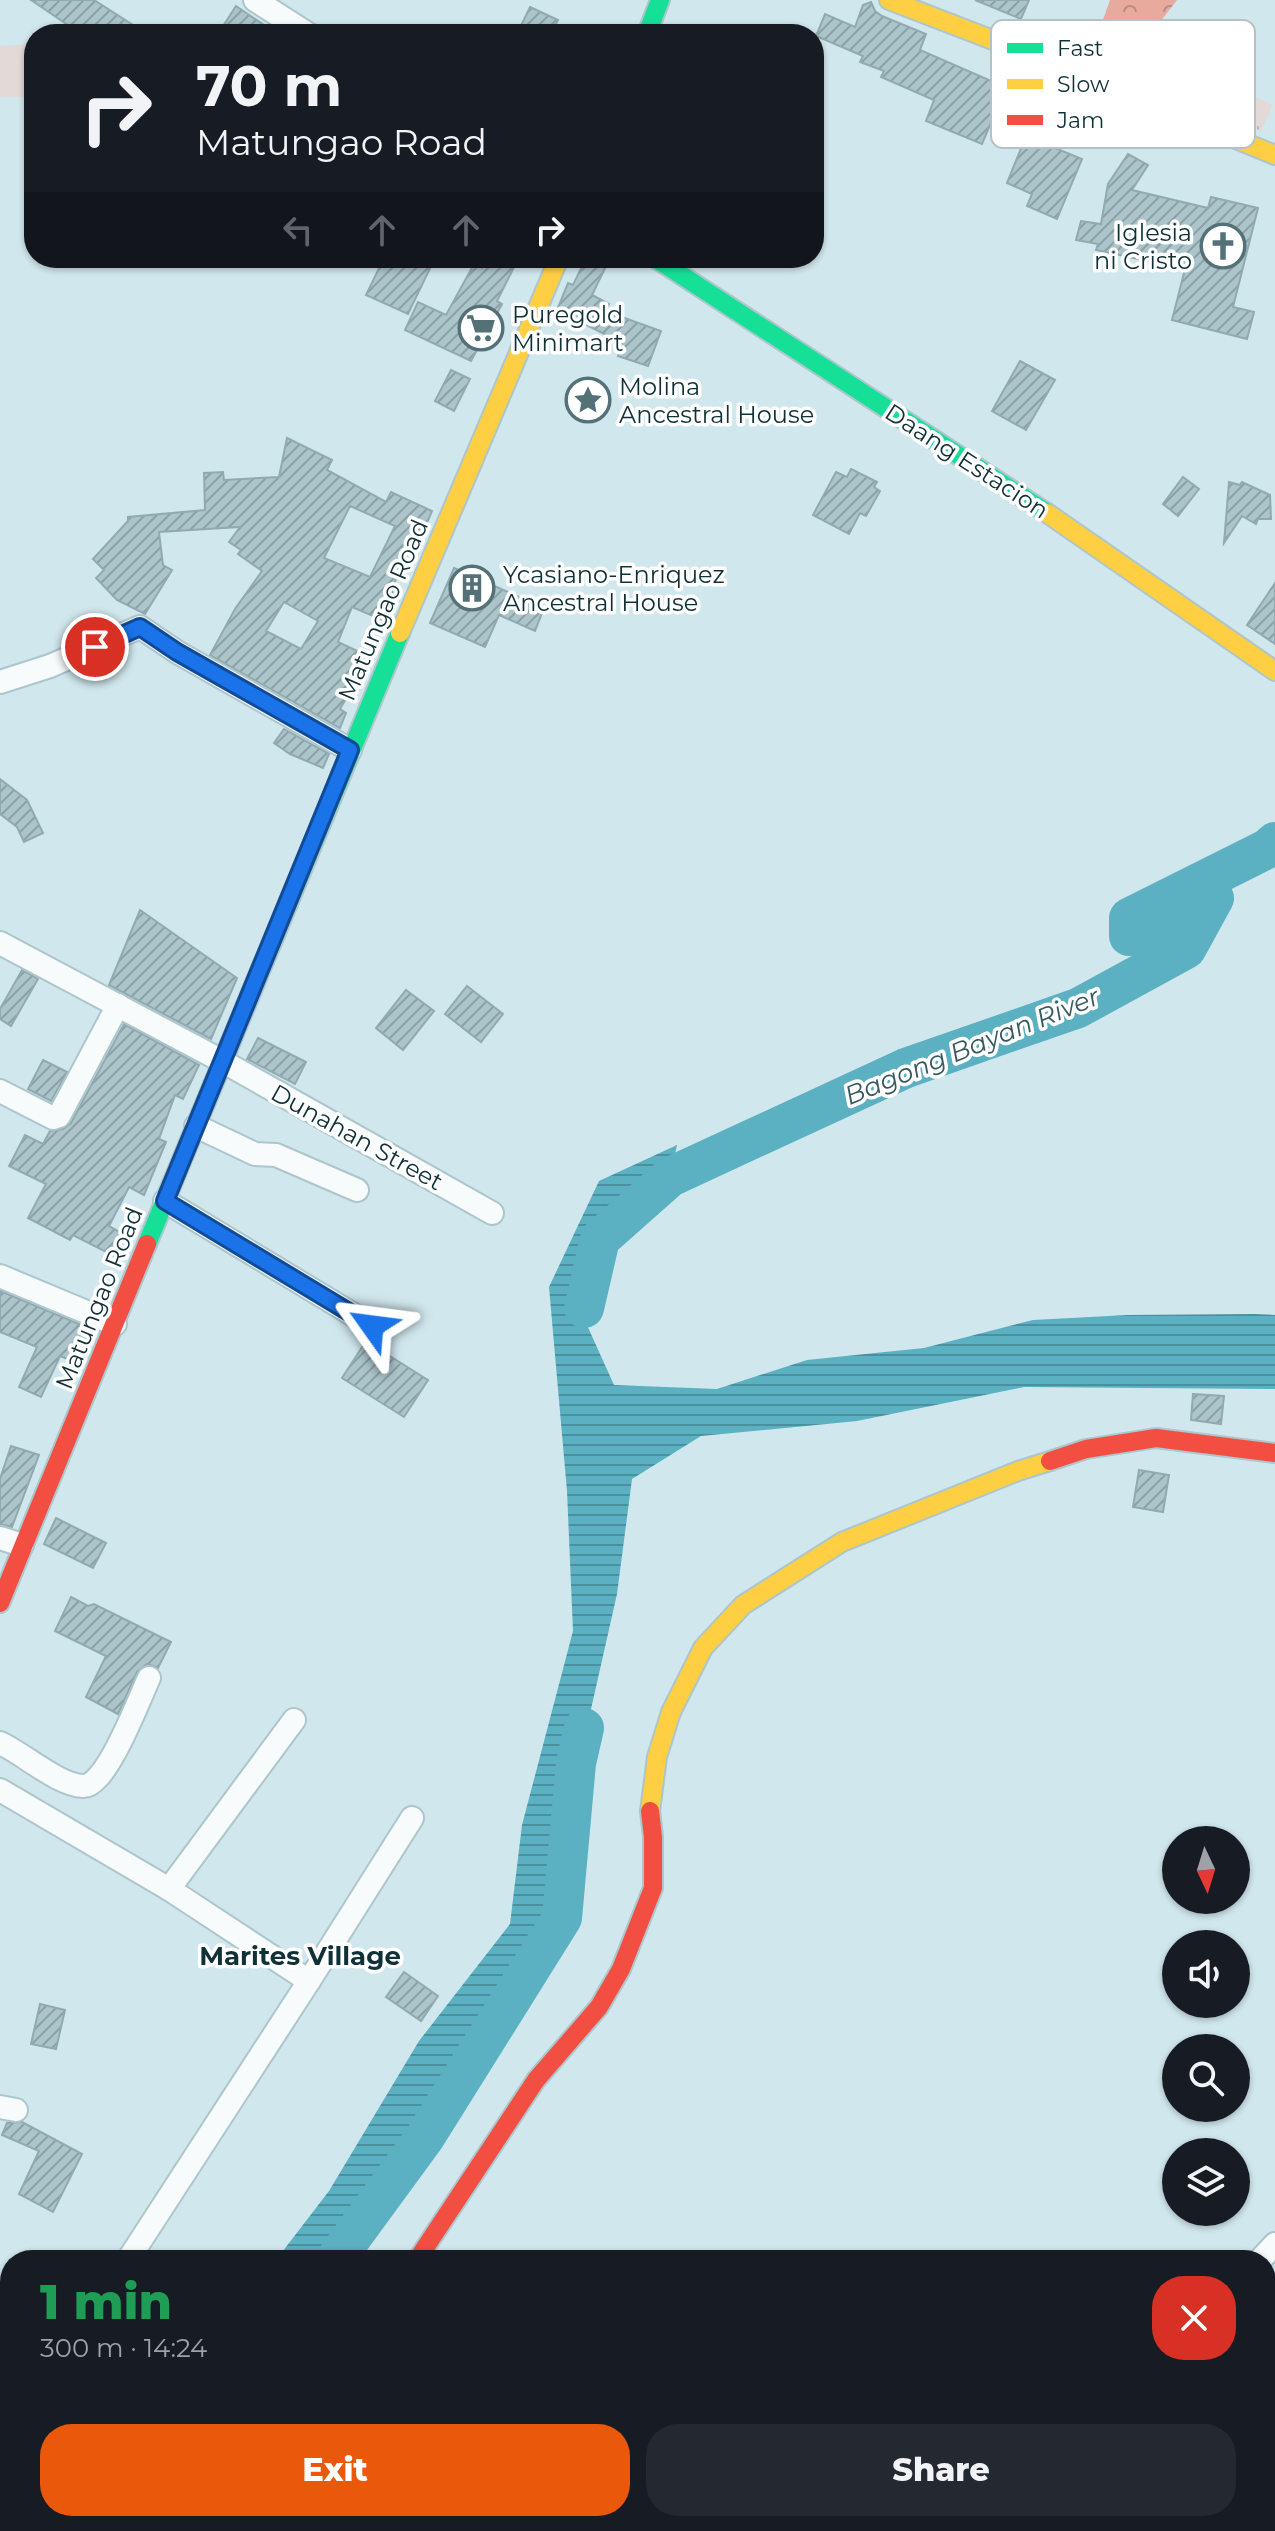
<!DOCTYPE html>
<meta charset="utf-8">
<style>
body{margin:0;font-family:Montserrat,sans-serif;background:#242831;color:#f1f3f6;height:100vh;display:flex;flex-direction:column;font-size:30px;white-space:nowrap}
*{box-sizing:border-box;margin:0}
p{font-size:26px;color:#9ea1a6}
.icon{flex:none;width:44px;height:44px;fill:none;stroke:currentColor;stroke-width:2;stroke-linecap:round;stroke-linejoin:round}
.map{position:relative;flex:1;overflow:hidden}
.sheet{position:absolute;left:0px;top:2250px;width:1276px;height:282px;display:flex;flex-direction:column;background:#171b24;border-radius:32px 32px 0 0;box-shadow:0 2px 6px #0004}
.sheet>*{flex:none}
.hud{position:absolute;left:24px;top:24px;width:800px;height:244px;border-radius:32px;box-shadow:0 2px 6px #0004;background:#171b24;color:#f1f3f6;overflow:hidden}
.needle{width:52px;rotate:176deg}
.fabs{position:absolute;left:1162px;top:1826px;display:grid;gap:16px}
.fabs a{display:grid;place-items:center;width:88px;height:88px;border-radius:50%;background:#171b24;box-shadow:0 2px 6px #0004;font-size:40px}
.pin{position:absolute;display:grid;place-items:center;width:68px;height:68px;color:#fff;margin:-34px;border:4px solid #fff;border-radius:50%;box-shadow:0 2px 8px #0007}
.me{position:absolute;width:88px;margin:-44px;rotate:301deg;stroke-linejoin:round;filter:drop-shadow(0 0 6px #0008)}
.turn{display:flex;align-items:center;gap:28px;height:168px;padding:0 40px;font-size:36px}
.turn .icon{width:104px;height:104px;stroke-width:2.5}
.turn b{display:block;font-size:56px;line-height:68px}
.lanes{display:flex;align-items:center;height:76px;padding:0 40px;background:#0003;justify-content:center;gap:40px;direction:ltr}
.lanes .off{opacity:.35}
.round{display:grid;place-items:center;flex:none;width:84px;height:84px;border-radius:32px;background:#242831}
.overview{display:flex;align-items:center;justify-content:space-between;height:136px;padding:0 40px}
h1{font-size:48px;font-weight:800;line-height:60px;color:#1e9e55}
.button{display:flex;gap:16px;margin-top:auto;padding:16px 40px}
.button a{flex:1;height:92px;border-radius:32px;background:#ea580c;color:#fff;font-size:32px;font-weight:800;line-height:92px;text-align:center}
.button a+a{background:#242831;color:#f1f3f6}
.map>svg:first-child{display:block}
</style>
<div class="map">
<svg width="1275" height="2531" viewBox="0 0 1275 2531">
<defs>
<pattern id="forest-crowns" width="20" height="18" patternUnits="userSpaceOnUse" patternTransform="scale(2)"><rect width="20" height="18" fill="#e8aa9d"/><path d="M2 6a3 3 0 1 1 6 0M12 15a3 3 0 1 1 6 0" fill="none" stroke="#bb8b81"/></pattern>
<pattern id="park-tufts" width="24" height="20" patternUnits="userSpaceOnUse" patternTransform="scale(2)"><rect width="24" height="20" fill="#e3d9d6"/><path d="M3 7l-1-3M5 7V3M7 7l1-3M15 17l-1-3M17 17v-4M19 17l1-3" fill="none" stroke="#c2bbb8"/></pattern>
<pattern id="water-rules" width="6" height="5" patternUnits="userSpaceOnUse" patternTransform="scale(2)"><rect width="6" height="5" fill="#5bb0c1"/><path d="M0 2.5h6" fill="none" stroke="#4a909e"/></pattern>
<pattern id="building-hatch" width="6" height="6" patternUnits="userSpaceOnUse" patternTransform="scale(2)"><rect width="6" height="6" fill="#acc5cb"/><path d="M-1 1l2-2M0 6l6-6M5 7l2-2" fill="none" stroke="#8ba1a6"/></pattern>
</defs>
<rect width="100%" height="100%" fill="#d0e7ed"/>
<path fill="#e3d9d6" d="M34 44V97H0V46Z"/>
<path fill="url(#forest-crowns)" d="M1110 0H1177L1122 71 1089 59Z"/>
<path fill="url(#park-tufts)" d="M1243 91 1273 105 1261 131 1230 118Z"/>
<path fill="url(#water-rules)" d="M677 1145 668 1187 597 1253 586 1323 614 1385 717 1389 807 1360 924 1348 1033 1320 1128 1315 1255 1314 1275 1315V1389L1024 1387 857 1421 701 1436 632 1479 617 1594 570 1802 546 1956 482 2025 429 2139 322 2260H276L329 2191 419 2041 510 1924 522 1825 573 1631 567 1491 549 1287 599 1181Z"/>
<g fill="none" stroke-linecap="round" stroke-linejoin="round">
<g stroke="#5bb0c1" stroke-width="40">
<path d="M584 1308 600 1239 670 1177 906 1068 1078 1008 1186 949 1214 898 1129 936V918L1267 849 1275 842"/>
<path d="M335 2260 425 2137 562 1918 576 1763 584 1728"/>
<path d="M135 2531 142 2522"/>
</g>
</g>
<g fill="url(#building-hatch)" stroke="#91aab0" stroke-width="2" fill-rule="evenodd">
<path d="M31 0H94L147 34H81Z"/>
<path d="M975 0H1029L1021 19Z"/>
<path d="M871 2 875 11 882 16 926 34 920 50 991 81 998 65 1007 69 1008 65 1050 84 1039 113 1001 99 982 144 926 121 934 100 881 77 884 71 860 62 863 56 816 36 825 14 855 27 863 5Z"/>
<path d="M236 6 277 34H218Z"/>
<path d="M530 7 558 20 551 34H517Z"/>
<path d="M1026 136 1082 159 1057 219 1027 206 1032 194 1007 183Z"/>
<path d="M1128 154 1148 165 1132 190 1208 208 1211 197 1258 208 1233 307 1254 312 1247 339 1172 320 1185 269 1096 250 1098 244 1076 240 1081 221 1101 224 1108 184Z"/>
<path d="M384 258H435L408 314 366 295Z"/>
<path d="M487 258H495L514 267 497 301 502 304 471 361 405 330 418 302 446 315 474 264 482 268Z"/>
<path d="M586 258H610L592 295 609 304 605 311 661 331 648 366 618 356 622 343 557 310 568 283 573 285Z"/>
<path d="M1020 361 1055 380 1026 430 992 411Z"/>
<path d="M451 370 470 379 454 411 435 401Z"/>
<path d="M287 438 332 460 327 470 386 502 391 492 432 511 421 537 416 535 393 586 399 589 385 621 352 607 338 642 370 657 340 709 346 713 340 728 210 655 235 609 262 571 238 554 241 550 229 542 240 527 159 532 163 565 172 570 145 614 117 600 96 578 104 570 93 559 128 521V517L205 510 204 473 223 472 224 480 279 477ZM350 506 395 526 370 577 324 558ZM284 602 318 621 301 649 266 631Z"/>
<path d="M851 469 877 482 874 487 880 491 866 516 860 513 849 534 813 515 836 472 847 477Z"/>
<path d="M1183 477 1199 489 1178 516 1163 504Z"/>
<path d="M1229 482 1240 485 1242 482 1270 495 1271 519H1258L1256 524 1242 516 1224 543Z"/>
<path d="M454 568 544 608 535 631 499 615 485 647 430 623Z"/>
<path d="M1275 583V644L1247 625Z"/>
<path d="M284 729 329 754 323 768 290 754 274 743Z"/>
<path d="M0 779 27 800 43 833 24 842 17 827 0 814Z"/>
<path d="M140 910 237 978 211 1039 109 985Z"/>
<path d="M22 970 38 979 11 1026 0 1019V1009Z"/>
<path d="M467 986 503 1014 481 1042 445 1014Z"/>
<path d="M406 990 434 1011 403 1050 376 1028Z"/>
<path d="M124 1024 199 1065 183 1099 175 1095 159 1139 166 1142 144 1195 129 1187 109 1226 125 1235 114 1256 73 1235 70 1240 28 1218 46 1184 9 1166 25 1135 43 1144 50 1131 63 1129 71 1123Z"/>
<path d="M258 1038 306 1062 295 1084 247 1059Z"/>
<path d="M43 1060 67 1072 51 1101 28 1089Z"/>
<path d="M0 1291 93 1330 78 1363 60 1356 41 1397 19 1387 37 1347 0 1332Z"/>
<path d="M366 1341 428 1380 404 1417 342 1378Z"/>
<path d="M1193 1394 1224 1396 1221 1424 1191 1420Z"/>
<path d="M11 1446 39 1455 12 1527 0 1524V1479Z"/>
<path d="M1139 1470 1169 1475 1163 1512 1133 1507Z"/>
<path d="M56 1518 106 1543 93 1568 44 1544Z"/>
<path d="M71 1597 88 1606 94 1604 171 1642 158 1668 147 1664 137 1672 118 1714 86 1697 106 1656 55 1631Z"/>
<path d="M404 1972 438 1996 421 2021 386 1997Z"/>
<path d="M40 2004 65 2010 56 2049 31 2044Z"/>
<path d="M22 2122 82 2154 53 2212 19 2194 39 2151 2 2135 7 2123Z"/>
</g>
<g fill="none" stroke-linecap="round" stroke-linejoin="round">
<g stroke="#acc6cc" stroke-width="26">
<g id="street">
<path d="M255 0 308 34"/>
<path d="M0 682 50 666 140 627 177 652 350 750"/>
<path d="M0 943 222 1061 492 1213"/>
<path d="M0 1091 53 1118 59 1116 118 1005"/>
<path d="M196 1126 255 1154 276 1155 357 1190"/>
<path d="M165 1201 372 1326"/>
<path d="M0 1276 115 1324"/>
<path d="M0 1538 22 1545"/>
<path d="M0 1743C24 1754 58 1785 83 1786 106 1788 139 1699 149 1678"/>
<path d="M0 1790 169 1889 309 1981"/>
<path d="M169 1889 294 1720"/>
<path d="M0 2107 16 2110"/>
<path d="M128 2260 309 1981 412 1818"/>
<path d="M1260 2260 1275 2244"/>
<path d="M10 2425V2428"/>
<path d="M932 2522H940"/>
<path d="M198 2531 206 2522"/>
<path d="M839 2531 853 2522"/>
</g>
</g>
<g stroke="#acc6cc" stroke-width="22">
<g id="fast">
<path d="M647 34 660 0"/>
<path d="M655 258 1047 513"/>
<path d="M147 1244 400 633"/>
</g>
</g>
<g stroke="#acc6cc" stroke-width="22">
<g id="slow">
<path d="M889 0 1024 52 1275 155"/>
<path d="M1047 513 1275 671"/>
<path d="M400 633 559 258"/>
<path d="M650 1811 657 1757 671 1712 703 1648 743 1605 842 1542 1018 1471 1050 1461"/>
</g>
</g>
<g stroke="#acc6cc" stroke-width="22">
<g id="jam">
<path d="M1050 1461 1086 1449 1156 1438 1275 1453"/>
<path d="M0 1603 147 1244"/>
<path d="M417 2260 536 2080 599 2007 621 1969 653 1888V1837L650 1811"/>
</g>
</g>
<use href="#street" stroke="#f8fbfc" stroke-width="22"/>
<use href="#fast" stroke="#16e098" stroke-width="18"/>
<use href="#slow" stroke="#ffcf43" stroke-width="18"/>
<use href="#jam" stroke="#f24e42" stroke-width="18"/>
</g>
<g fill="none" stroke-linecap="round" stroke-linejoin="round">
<g stroke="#114b97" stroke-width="20">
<path id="route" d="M95 647 140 627 177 652 350 750 165 1201 372 1326"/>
</g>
<use href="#route" stroke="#1a73e8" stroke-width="14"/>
</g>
<defs>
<g id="church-ring" transform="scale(2.3)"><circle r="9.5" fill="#fff" stroke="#537177" stroke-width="1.5"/><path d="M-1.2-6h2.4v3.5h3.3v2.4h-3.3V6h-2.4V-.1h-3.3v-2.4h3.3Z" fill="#537177"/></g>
<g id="supermarket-ring" transform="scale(2.3)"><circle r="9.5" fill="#fff" stroke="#537177" stroke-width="1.5"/><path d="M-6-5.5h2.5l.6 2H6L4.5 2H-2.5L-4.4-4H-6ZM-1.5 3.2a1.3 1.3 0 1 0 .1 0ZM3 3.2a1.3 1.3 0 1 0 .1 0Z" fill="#537177"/></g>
<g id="sight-ring" transform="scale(2.3)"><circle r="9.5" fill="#fff" stroke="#537177" stroke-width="1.5"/><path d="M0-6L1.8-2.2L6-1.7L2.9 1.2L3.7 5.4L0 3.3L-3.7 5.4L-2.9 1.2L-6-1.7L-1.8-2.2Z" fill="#537177"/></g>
<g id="building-ring" transform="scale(2.3)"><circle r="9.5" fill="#fff" stroke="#537177" stroke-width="1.5"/><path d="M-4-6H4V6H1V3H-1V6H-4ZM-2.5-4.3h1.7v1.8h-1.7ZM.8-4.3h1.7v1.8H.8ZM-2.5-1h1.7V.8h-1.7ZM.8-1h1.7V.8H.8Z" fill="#537177"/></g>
</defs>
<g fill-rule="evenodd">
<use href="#church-ring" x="1223" y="246"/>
<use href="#supermarket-ring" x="481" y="328"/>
<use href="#sight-ring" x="588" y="400"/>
<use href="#building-ring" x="472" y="588"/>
</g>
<g text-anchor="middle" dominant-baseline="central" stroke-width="7" stroke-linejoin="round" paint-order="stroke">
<g font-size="24" fill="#103137" stroke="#fff" text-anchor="start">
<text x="1192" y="232" text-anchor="end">Iglesia<tspan x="1192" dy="28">ni Cristo</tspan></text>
<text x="512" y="314">Puregold<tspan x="512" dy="28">Minimart</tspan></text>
<text x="619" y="386">Molina<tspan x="619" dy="28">Ancestral House</tspan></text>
<text x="503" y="574">Ycasiano-Enriquez<tspan x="503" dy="28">Ancestral House</tspan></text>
</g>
<g font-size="24" fill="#103137" stroke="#fff">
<text transform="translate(967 461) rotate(33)">Daang Estacion</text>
<text transform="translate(383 610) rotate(-67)">Matungao Road</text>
<text transform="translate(357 1137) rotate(29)">Dunahan Street</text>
<text transform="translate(99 1298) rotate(-68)">Matungao Road</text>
</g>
<g font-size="26" font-style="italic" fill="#395960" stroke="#fff">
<text transform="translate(972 1046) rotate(-22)">Bagong Bayan River</text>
</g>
<g font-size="26" font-weight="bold" fill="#103137" stroke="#fff">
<text x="300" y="1956">Marites Village</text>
</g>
</g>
<rect x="991" y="20" width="264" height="128" rx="12" fill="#fff" stroke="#b7c1c3" stroke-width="2"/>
<rect x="1007" y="43" width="36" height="10" fill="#16e098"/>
<rect x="1007" y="79" width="36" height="10" fill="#ffcf43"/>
<rect x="1007" y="115" width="36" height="10" fill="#f24e42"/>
<g font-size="22" fill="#103137">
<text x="1057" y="56">Fast</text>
<text x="1057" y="92">Slow</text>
<text x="1057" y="128">Jam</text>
</g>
</svg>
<div class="fabs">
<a><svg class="needle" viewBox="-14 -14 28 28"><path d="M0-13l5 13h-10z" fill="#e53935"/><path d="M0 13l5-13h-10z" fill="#9ea1a6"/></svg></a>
<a><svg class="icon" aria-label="sound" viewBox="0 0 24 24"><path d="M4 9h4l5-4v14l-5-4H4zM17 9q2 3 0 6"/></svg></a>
<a><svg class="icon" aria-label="search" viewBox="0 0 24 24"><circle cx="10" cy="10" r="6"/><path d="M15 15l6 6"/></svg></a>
<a><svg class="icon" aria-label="layers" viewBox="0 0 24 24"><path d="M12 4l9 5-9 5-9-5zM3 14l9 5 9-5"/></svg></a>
</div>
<div class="pin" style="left:95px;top:647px;background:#d93025"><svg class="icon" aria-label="arrive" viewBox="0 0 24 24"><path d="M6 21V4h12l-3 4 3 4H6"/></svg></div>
<svg class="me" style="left:372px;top:1326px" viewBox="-20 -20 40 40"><path d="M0-17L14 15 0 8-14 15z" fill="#1a73e8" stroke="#fff" stroke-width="4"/></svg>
<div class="hud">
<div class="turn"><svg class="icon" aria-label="right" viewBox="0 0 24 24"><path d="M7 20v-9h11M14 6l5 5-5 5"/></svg><div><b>70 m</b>Matungao Road</div></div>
<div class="lanes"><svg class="icon off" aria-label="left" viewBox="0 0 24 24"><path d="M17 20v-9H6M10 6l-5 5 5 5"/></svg><svg class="icon off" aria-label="ahead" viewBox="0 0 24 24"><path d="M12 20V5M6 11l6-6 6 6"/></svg><svg class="icon off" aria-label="ahead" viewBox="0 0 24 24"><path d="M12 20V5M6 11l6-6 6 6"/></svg><svg class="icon" aria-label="right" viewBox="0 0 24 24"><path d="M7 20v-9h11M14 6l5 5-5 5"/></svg></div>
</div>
<section class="sheet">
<div class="overview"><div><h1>1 min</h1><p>300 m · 14:24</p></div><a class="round" style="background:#d93025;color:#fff"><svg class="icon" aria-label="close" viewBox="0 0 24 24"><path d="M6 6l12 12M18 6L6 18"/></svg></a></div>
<div class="button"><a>Exit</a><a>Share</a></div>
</section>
</div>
